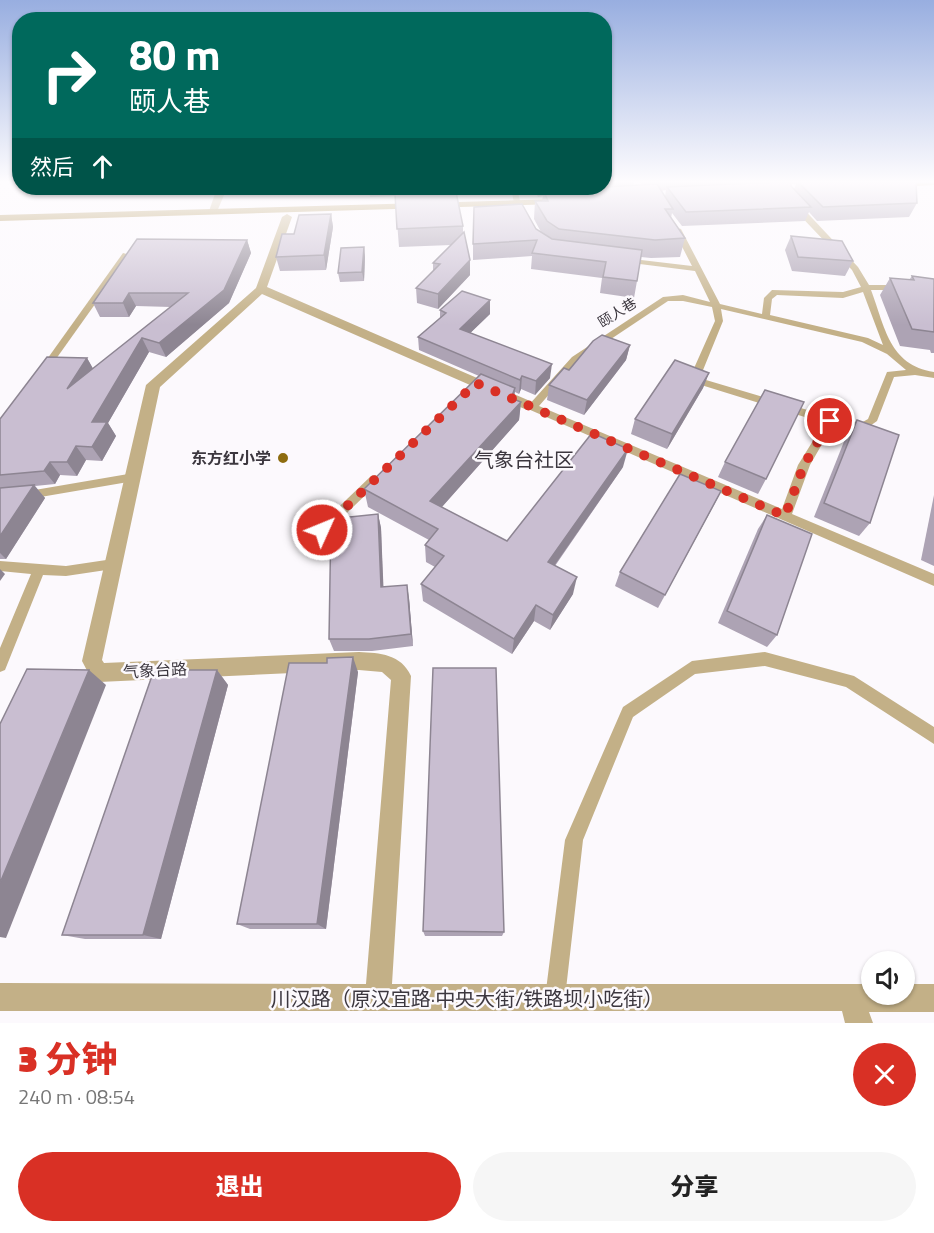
<!DOCTYPE html>
<html lang="zh">
<meta charset="utf-8">
<style>
body{margin:0;font-family:"Titillium Web","Noto Sans SC",sans-serif;background:#f6f6f6;color:#222;height:100vh;display:flex;flex-direction:column;font-size:22px;white-space:nowrap}
*{box-sizing:border-box;margin:0}
p{font-size:20px;color:#767676}
.icon{flex:none;width:33px;height:33px;fill:none;stroke:currentColor;stroke-width:2;stroke-linecap:round;stroke-linejoin:round}
.map{position:relative;height:1023px;overflow:hidden}
.side{display:flex;flex-direction:column;background:#fff;flex:1}
.side>*{flex:none}
.hud{position:absolute;left:12px;top:12px;width:600px;height:183px;border-radius:24px;box-shadow:0 2px 4px #0004;background:#00695c;color:#fff;overflow:hidden}
.buttons{position:absolute;left:861px;top:951px;display:grid;gap:12px}
.buttons a{display:grid;place-items:center;width:54px;height:54px;border-radius:50%;background:#fff;box-shadow:0 2px 4px #0004;font-size:30px}
.pin{position:absolute;display:grid;place-items:center;width:51px;height:51px;color:#fff;margin:-26px;border:3px solid #fff;border-radius:50%;box-shadow:0 2px 6px #0007}
.me{position:absolute;width:66px;margin:-33px;rotate:46deg;stroke-linejoin:round;filter:drop-shadow(0 0 4px #0008)}
.turn{display:flex;align-items:center;gap:21px;height:126px;padding:0 18px;font-size:27px}
.turn .icon{width:78px;height:78px;stroke-width:2.5}
.turn b{display:block;font-size:42px;line-height:51px}
.then{display:flex;align-items:center;height:57px;padding:0 18px;background:#0003;gap:12px;font-size:22px}
.round{display:grid;place-items:center;flex:none;width:63px;height:63px;border-radius:32px;background:#f6f6f6}
.headline{display:flex;align-items:center;justify-content:space-between;height:102px;padding:0 18px}
h1{font-size:36px;font-weight:800;line-height:45px;color:#d93025}
.cta{display:flex;gap:12px;margin-top:auto;padding:12px 18px}
.cta a{flex:1;height:69px;border-radius:36px;background:#d93025;color:#fff;font-size:24px;font-weight:800;line-height:69px;text-align:center}
.cta a+a{background:#f6f6f6;color:#222}
.map>svg:first-child{display:block}
</style>
<div class="map">
<svg width="934" height="1023" viewBox="0 0 934 1023">
<rect width="100%" height="100%" fill="#fcf9fd"/>
<g fill="none" stroke-linecap="round" stroke-linejoin="round">
<g fill="#c3b087" fill-rule="evenodd">
<path d="M511 188H517L521 205 514 203Z"/>
<path d="M792 203H798L858 267 869 285H902V289L899 290H871C885 327 889 365 934 372V378L915 375 894 377 877 421 863 431 833 425 810 465 792 514 934 574V586L528 409 527 407 572 357 663 297 683 295 710 302 695 271 624 262 620 260 624 258 692 266 673 229 674 227 681 229 720 304 762 314 764 298 772 290 843 292 861 287 852 270 792 207ZM863 292 883 345 868 338 770 315 772 299 777 295 843 298ZM668 301H683L712 307 715 321 691 375 698 384 824 423 798 465 782 509 539 406 578 361ZM721 309 862 342 887 354 906 370 887 372 868 419 861 423 831 417 706 380 701 375 723 321Z"/>
<path d="M123 253 130 255 46 373H40V369Z"/>
<path d="M134 473 140 477 134 481 23 500H0V492H23Z"/>
<path d="M375 475 381 479 379 482 326 533H318L316 530 318 527 371 476Z"/>
<path d="M113 559 118 560 119 564 118 568 113 569 66 576 43 575 5 670 0 672V648L31 574 0 571V561L66 566Z"/>
<path d="M765 652 854 676 934 727V744L846 687 765 666 695 674 633 717 583 840 565 998 562 1005 555 1008 548 1005 545 998 565 840 623 707 692 661Z"/>
</g>
<path fill="#c3b087" fill-rule="evenodd" d="M287 214 292 217 267 287 537 404 539 407 537 410H527L262 294 160 387 102 660 104 663 359 652C380 653 401 654 411 676L392 984H872V994H904V984H934V1012H869L873 1023H845L842 1011H0V983L366 984 391 680 382 672 359 670 99 682 92 680 82 661 146 385 256 288 282 217Z"/>
<path fill="#c3b087" fill-rule="evenodd" d="M217 188H227L216 214H208Z"/>
<g fill="#a88b4a" fill-rule="evenodd">
<path d="M893 182H934V185L896 187 893 186Z"/>
<path d="M559 199 561 201 556 204 0 221V215Z"/>
</g>
</g>
<g fill="#ada3b4" fill-rule="evenodd">
<path d="M604 182H634V185H642L640 182H916L917 203 909 217 817 221 809 212 805 221 682 226 672 213 671 218 685 238 680 257 651 258 641 257 637 281 634 298 600 293 602 278 531 269 532 256 473 260V244L536 229 541 232 534 219 535 201H542L543 196 538 197 534 188H604ZM791 184H796L794 189 791 186ZM666 190 665 196 661 191Z"/>
<path d="M369 188H453L454 192 463 226V233L470 275 438 309 417 303 416 288 433 272V263L451 245 399 247 395 196 370 197Z"/>
<path d="M331 214 333 227 326 270 280 271 276 257 294 234Z"/>
<path d="M791 236 853 261 845 276 792 271 785 250Z"/>
<path d="M247 240 251 253 229 303 166 357 149 352 108 423 116 436 102 461 86 460 77 476 60 475 55 484 35 486 45 498 6 559H0V419L87 358 93 369 171 307 136 306 129 317H100L93 303Z"/>
<path d="M364 247 365 257 364 281 340 282 338 273Z"/>
<path d="M912 276 934 279V353H931L930 350 900 346 880 295 890 278 909 280Z"/>
<path d="M490 300V314L470 333 550 378 535 395 521 389 519 394 515 392 514 399 521 402 519 420 442 507 507 541 623 467 555 566 573 594 550 630 534 621 512 654 423 601 421 584 435 567 426 562 425 545 429 540 368 507 364 489 479 376 419 350 418 337 440 318V310Z"/>
<path d="M630 345 626 360 584 415 547 400 549 385 569 370Z"/>
<path d="M709 373 703 388 667 449 631 434 635 419Z"/>
<path d="M857 420 870 523 859 536 814 517 847 434Z"/>
<path d="M725 462 766 479 758 494 718 477Z"/>
<path d="M721 491 658 608 615 586 620 572Z"/>
<path d="M934 495V566L921 560Z"/>
<path d="M378 514 381 528 383 587 409 598 413 646 372 651H334L329 639Z"/>
<path d="M767 515 777 635 767 647 718 623 758 529Z"/>
<path d="M327 663 358 672 326 929H250L237 924Z"/>
<path d="M217 670 228 685 161 939H85L62 935Z"/>
<path d="M423 931 504 932 502 936H425Z"/>
</g>
<g fill="#8d8592">
<path d="M331 214 333 227 326 270 324 255Z"/>
<path d="M247 240 251 253 229 303 166 357 159 343Z"/>
<path d="M364 247 365 257 364 281 362 272Z"/>
<path d="M470 260V275L438 309V294Z"/>
<path d="M129 293 136 306 129 317 123 303Z"/>
<path d="M490 300V314L460 343V329Z"/>
<path d="M142 338 149 352 108 423 116 436 102 461 92 447V422Z"/>
<path d="M630 345 626 360 584 415 587 400Z"/>
<path d="M87 358 95 372 67 389Z"/>
<path d="M552 364 550 378 535 395 536 381Z"/>
<path d="M709 373 703 388 667 449 672 434Z"/>
<path d="M522 376 521 389 519 394 520 380Z"/>
<path d="M515 388 513 407 521 402 519 420 432 518 430 501 511 398Z"/>
<path d="M76 446 86 460 77 476 67 462Z"/>
<path d="M628 449 623 467 545 579 548 562Z"/>
<path d="M50 462 60 475 55 484 44 471Z"/>
<path d="M34 485 45 498 6 559 0 553V536Z"/>
<path d="M721 491 714 505 658 608Z"/>
<path d="M378 514 381 528 384 600 381 587Z"/>
<path d="M0 569 5 574 0 581Z"/>
<path d="M577 577 573 594 550 630 553 615Z"/>
<path d="M407 585 409 598 413 646 411 634Z"/>
<path d="M536 605 534 621 512 654 514 639Z"/>
<path d="M353 657 358 672 326 929 317 924Z"/>
<path d="M89 670 106 685 6 938 0 937V883Z"/>
<path d="M217 670 228 685 161 939 143 935Z"/>
</g>
<g fill="#c9bed1" stroke="#8d8592" stroke-width="1.5">
<path d="M777 182H791V186L811 207 686 212 667 187Z"/>
<path d="M798 182H916L917 203 823 207Z"/>
<path d="M657 184 673 209H665L685 238 655 240 559 229 547 221 535 201H548L543 189 604 188V187Z"/>
<path d="M456 192 463 226 397 229 395 194Z"/>
<path d="M522 204 536 229 552 239 642 250 637 281 603 277 606 262 532 253 537 240 473 244 474 207Z"/>
<path d="M331 214 324 255 276 257 282 234H294L299 215Z"/>
<path d="M464 232 470 260 438 294 416 288 440 264 433 263Z"/>
<path d="M791 236 842 241 853 261 798 257Z"/>
<path d="M137 239 247 240 224 290 159 343 142 338 92 422H107L92 447 76 446 67 462H50L44 471 0 475V419L47 357 87 358 67 389 188 293H129L123 303H93Z"/>
<path d="M364 247 362 272 338 273 341 248Z"/>
<path d="M912 276 934 279V332L912 329 890 278 914 280Z"/>
<path d="M462 291 490 300 460 329 552 364 536 381 522 376 520 380 418 337 446 313 440 310Z"/>
<path d="M602 335 630 345 587 400 549 385 564 368 569 370 593 341Z"/>
<path d="M675 360 709 373 672 434 635 419Z"/>
<path d="M481 374 515 388 511 398 521 402 430 501 507 541 592 433 628 449 548 562 577 577 553 615 536 605 514 639 421 584 444 556 425 545 438 529 364 489Z"/>
<path d="M765 390 804 402 766 479 725 462Z"/>
<path d="M857 420 899 435 870 523 824 503Z"/>
<path d="M680 474 721 491 665 595 620 572Z"/>
<path d="M34 485 0 536V488Z"/>
<path d="M378 514 381 587 407 585 411 634 369 639H329L331 519Z"/>
<path d="M767 515 812 534 777 635 727 611Z"/>
<path d="M353 657 317 924H237L289 663H327V658Z"/>
<path d="M433 668H496L504 932 423 931Z"/>
<path d="M27 669 89 670 0 883V724Z"/>
<path d="M154 670H217L143 935H62Z"/>
</g>
<linearGradient id="sky" x2="0" y2="1"><stop stop-color="#98aee0"/><stop offset="0.56" stop-color="#fefcfe"/><stop offset="1" stop-color="#fefcfe" stop-opacity="0"/></linearGradient>
<rect width="934" height="325" fill="url(#sky)"/>
<g fill="none" stroke-linecap="round" stroke-linejoin="round">
<path stroke="#d93025" stroke-width="10" stroke-dasharray="0 18" d="M322 530 476 383 785 516 804 465 830 421"/>
</g>
<circle fill="#8e6c10" stroke="#fcf9fd" stroke-width="2" cx="283" cy="458" r="6"/>
<g text-anchor="middle" dominant-baseline="central" stroke-width="5" stroke-linejoin="round" paint-order="stroke">
<g font-size="14" fill="#3c373f" stroke="#fcf9fd">
<text transform="translate(617 312) rotate(-32)">颐人巷</text>
</g>
<g font-size="16" font-weight="bold" fill="#3c373f" stroke="#fcf9fd" text-anchor="end">
<text x="271" y="458">东方红小学</text>
</g>
<g font-size="16" fill="#3c373f" stroke="#fcf9fd">
<text transform="translate(155 670) rotate(-3)">气象台路</text>
</g>
<g font-size="20" fill="#3c373f" stroke="#fcf9fd">
<text x="524" y="459">气象台社区</text>
</g>
<g font-size="20" fill="#3c373f" stroke="#fcf9fd">
<text x="467" y="998">川汉路（原汉宜路·中央大街/铁路坝小吃街）</text>
</g>
</g>
</svg>
<div class="buttons">
<a><svg class="icon" aria-label="sound" viewBox="0 0 24 24"><path d="M4 9h4l5-4v14l-5-4H4zM17 9q2 3 0 6"/></svg></a>
</div>
<div class="pin" style="left:830px;top:421px;background:#d93025"><svg class="icon" aria-label="arrive" viewBox="0 0 24 24"><path d="M6 21V4h12l-3 4 3 4H6"/></svg></div>
<svg class="me" style="left:322px;top:530px" viewBox="-20 -20 40 40"><circle r="17" fill="#d93025" stroke="#fff" stroke-width="3"/><path d="M0-11L8 9 0 5-8 9z" fill="#fff"/></svg>
<div class="hud">
<div class="turn"><svg class="icon" aria-label="right" viewBox="0 0 24 24"><path d="M7 20v-9h11M14 6l5 5-5 5"/></svg><div><b>80 m</b>颐人巷</div></div>
<div class="then">然后<svg class="icon" aria-label="ahead" viewBox="0 0 24 24"><path d="M12 20V5M6 11l6-6 6 6"/></svg></div>
</div>
</div>
<section class="side">
<div class="headline"><div><h1>3 分钟</h1><p>240 m · 08:54</p></div><a class="round" style="background:#d93025;color:#fff"><svg class="icon" aria-label="close" viewBox="0 0 24 24"><path d="M6 6l12 12M18 6L6 18"/></svg></a></div>
<div class="cta"><a>退出</a><a>分享</a></div>
</section>
